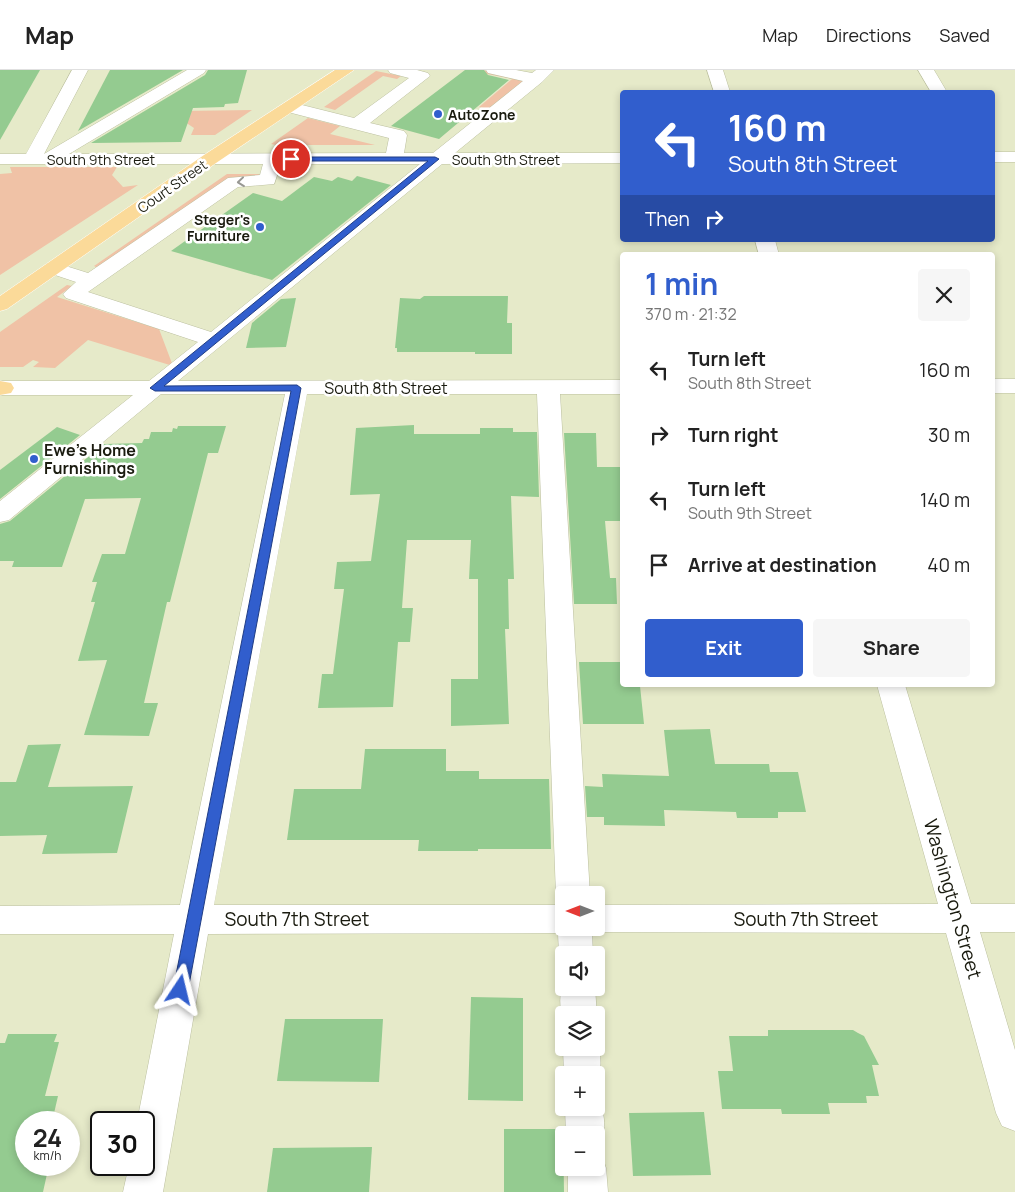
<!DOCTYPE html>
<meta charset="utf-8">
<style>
body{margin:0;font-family:Manrope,sans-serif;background:#f6f6f6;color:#222;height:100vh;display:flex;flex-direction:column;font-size:19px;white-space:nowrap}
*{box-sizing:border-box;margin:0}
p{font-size:16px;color:#767676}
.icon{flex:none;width:28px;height:28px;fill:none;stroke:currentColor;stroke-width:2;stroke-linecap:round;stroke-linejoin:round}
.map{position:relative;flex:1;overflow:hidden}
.drawer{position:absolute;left:620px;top:182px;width:375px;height:435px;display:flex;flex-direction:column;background:#fff;border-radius:5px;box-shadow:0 2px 8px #0003}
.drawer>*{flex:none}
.guide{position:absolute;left:620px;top:20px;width:375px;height:152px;border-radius:5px;box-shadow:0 2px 8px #0003;background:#315ecd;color:#fff;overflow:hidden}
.needle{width:32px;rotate:270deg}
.controls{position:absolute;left:555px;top:816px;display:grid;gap:10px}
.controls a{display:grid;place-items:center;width:50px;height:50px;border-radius:5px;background:#fff;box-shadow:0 2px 8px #0003;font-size:25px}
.speed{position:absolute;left:15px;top:1041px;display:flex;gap:10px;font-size:25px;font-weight:700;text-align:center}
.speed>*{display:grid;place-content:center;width:65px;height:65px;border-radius:50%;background:#fff;box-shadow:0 2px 8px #0003;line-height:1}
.speed small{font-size:12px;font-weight:400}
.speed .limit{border:2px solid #111;border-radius:8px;background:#fff;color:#111}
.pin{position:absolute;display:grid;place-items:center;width:42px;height:42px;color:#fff;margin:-21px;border:2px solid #fff;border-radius:50%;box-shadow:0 1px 5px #0007}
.me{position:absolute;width:55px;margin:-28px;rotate:10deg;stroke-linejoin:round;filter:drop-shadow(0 0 4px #0008)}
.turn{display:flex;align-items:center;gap:18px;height:105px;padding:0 25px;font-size:22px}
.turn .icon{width:65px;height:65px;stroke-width:2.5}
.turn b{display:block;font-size:35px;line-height:42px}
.then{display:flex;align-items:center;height:48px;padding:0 25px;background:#0003;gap:10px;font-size:19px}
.round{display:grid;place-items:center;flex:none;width:52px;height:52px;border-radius:5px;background:#f6f6f6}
.overview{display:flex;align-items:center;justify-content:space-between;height:85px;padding:0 25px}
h1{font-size:30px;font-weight:700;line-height:38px;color:#315ecd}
.button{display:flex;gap:10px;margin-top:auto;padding:10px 25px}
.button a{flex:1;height:58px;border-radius:5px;background:#315ecd;color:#fff;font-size:20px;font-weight:700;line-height:58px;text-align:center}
.button a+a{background:#f6f6f6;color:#222}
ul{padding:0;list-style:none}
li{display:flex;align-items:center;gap:15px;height:65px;padding:0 25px}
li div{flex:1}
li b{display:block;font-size:19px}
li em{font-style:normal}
header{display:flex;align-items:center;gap:30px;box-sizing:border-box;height:70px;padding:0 25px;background:#fff;border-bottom:1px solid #e0e0e0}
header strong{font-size:24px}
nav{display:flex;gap:28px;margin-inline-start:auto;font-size:18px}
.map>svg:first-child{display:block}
</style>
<header>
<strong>Map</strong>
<nav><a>Map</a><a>Directions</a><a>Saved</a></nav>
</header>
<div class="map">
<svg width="1015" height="1122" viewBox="0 0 1015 1122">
<rect width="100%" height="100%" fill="#e6eac9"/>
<g fill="#f0c2a6">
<path d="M467 0H481L526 9 491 40 479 37 512 9Z"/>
<path d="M376 1 401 6 397 9 383 6 335 40 324 37Z"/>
<path d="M252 40 215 65H191L194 58 182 50V41Z"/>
<path d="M308 48 340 56 330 64 375 75H276L271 74Z"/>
<path d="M10 97H117L112 105 123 117 138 115 0 205V104L12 103Z"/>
<path d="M227 104H259V107L230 108 98 198 94 196Z"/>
<path d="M67 215 72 216 57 227 159 259 173 296 88 270 55 298 33 297 39 292 33 290 23 297H0V262Z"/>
</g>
<g fill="#94cb90">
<path d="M0 0H40L0 70Z"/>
<path d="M110 0H183L78 61Z"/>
<path d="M208 0H247L238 33 225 34 224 37 193 38 181 72 91 73 205 5Z"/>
<path d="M465 0H484L488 5 509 10 439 69 391 56Z"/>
<path d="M357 106 391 115 272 210 171 181 253 123 282 131 314 107 332 111 338 107 352 111Z"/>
<path d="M424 226H508L507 253H512V284H475V282H397V278H395L400 228 420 229Z"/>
<path d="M296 228 286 277 246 278 252 253 281 229Z"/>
<path d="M414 355V364H480V358H513V362H537L539 427 511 426 514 509H508L509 559H505L509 654 451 656V609H478V509H469L471 470H407L402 538H413L410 572H398L393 637 318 638 322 604H333L344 519H334L337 492 371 491 380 424 350 425 356 358Z"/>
<path d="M178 356H226L218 383H208L170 532H167L144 633H158L149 666 84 665 107 590 78 591 95 532H91L97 512H92L102 484H125L141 428 85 429 62 497H12L14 491H0V454L10 451 104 374 142 373 144 369H149L151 362H172L173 358 177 359Z"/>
<path d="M57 357 80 365 0 429V400Z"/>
<path d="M564 363H596L597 397H622V451H605L610 508H616L617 534H574Z"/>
<path d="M579 592H622V615L640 616 644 654H583Z"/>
<path d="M710 659 715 694H769L770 702H798L806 742H778V748H737L736 742 664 740 665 756 604 755V747H587L585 716 603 717 602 704 669 706 664 660Z"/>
<path d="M61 674 48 717 133 716 117 783 42 784 47 765 0 766V712H16L28 675Z"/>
<path d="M365 679H446V701H479V709H549L551 779H478V781H418L419 770H287L294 719H361Z"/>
<path d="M471 927 523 928V1031L468 1030Z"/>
<path d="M285 949H383L379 1012 277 1011Z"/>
<path d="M768 960H853L858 963 864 966 879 995H872L879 1026H866L867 1033H828L830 1044H782L781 1039H722L718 1001H733L729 966H768Z"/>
<path d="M8 964H57L54 972H59L45 1026H58L52 1052H26V1095H49L43 1122H0V973H5Z"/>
<path d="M704 1042 711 1105 633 1106 629 1043Z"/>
<path d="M504 1059H563L564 1122H504Z"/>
<path d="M372 1077 369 1122H267L273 1078Z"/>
</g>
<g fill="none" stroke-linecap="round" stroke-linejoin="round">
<g stroke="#bcc0a0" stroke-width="1">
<g id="minor">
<path d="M72 0H88L44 84 187 0H206L204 3 69 84 386 83 389 68 284 41 282 37 284 33 290 32 354 48 409 8 390 3 388 0H417L428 3 430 6 370 53 404 61 407 65 404 83H433L523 11 488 3 486 0H516L532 3 536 0H554L542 12 455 83H622V93L442 94 178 311 622 310V324H560L590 825H564V858H596V835L938 834 877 615H905L971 834H1015V862H980L1015 980V1061L1002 1056 996 1043 946 863 592 862 593 885H564V895L559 885 558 863 208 864 163 1122H123L129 1095H144V1052H137L174 864H0V836L180 835 285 324H161L9 450 0 452V431L133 325H0V311H149L198 272 66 228 63 224 76 212 46 202 43 198 46 194 53 192 88 203 228 108 260 105 263 94H0V84H26ZM281 94H420L211 262 88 222 238 117 274 114ZM307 324H537L556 825 561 835H214Z"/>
<path d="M707 0H723L730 22H714Z"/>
<path d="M918 0H934L947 22H931Z"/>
<rect x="992" y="82" width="23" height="10"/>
<path d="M755 170H775L779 185H759Z"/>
<rect x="992" y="309" width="23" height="14"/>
<path d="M564 911V918H595L597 945 596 946 564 945V951C559 940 559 922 564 911Z"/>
<path d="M596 972C602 984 602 1002 596 1014V1005H564L563 978 564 976 596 978Z"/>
<path d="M596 1025C605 1038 609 1068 596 1079V1065H566L565 1038H596Z"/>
<path d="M596 1083 601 1084 606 1098 608 1122H568V1098H596Z"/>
</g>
</g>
<g stroke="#fff" stroke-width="1">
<g id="major">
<path d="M335 0H354L216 93 7 239 0 241V226L204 85Z"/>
<path d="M0 311 11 313 14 318 11 323 0 325Z"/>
</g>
</g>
<use href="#minor" fill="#fff" fill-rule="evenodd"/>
<use href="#major" fill="#fbda99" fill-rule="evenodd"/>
</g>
<defs><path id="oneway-chevron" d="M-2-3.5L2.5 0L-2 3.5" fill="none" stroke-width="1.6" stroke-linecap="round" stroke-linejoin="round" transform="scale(1.25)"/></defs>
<use stroke="#989893" href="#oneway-chevron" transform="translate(241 112) rotate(174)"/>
<path fill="#315ecd" stroke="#203d85" d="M288 87H435L439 89 164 316 297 315 301 318 188 920 185 925 180 927 175 925 173 920 291 321H155L150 318 428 91H288Z"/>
<g fill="#315ecd" stroke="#fff" stroke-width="2">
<circle cx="438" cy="44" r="5"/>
<circle cx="260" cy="157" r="5"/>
<circle cx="34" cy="389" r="5"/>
</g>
<g text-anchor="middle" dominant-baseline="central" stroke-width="5" stroke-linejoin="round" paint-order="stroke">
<g font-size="14" font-weight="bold" fill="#1a1b0f" stroke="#fff" text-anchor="start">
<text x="448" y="44">AutoZone</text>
<text x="250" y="149" text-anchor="end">Steger's<tspan x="250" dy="16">Furniture</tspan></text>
</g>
<g font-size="14" fill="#1a1b0f" stroke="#fff">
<text x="101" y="89">South 9th Street</text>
<text x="506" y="89">South 9th Street</text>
<text transform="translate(172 116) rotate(-35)">Court Street</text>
</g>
<g font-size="16" fill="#1a1b0f" stroke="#fff">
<text x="386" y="318">South 8th Street</text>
</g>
<g font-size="16" font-weight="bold" fill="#1a1b0f" stroke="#fff" text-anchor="start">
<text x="44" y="380">Ewe's Home<tspan x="44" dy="18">Furnishings</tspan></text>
</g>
<g font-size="19" fill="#1a1b0f" stroke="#fff">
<text transform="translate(953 829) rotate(74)">Washington Street</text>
<text x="297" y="849">South 7th Street</text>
<text x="806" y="849">South 7th Street</text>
</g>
</g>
</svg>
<div class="controls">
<a><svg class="needle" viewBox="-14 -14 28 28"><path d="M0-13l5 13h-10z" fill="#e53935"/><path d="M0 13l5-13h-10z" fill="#767676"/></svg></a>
<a><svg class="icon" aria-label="sound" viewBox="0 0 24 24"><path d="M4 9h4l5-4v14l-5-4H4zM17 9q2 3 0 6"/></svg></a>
<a><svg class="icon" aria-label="layers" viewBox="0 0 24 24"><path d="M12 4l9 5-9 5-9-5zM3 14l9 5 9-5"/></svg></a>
<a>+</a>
<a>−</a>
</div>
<div class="speed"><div>24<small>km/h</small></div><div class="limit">30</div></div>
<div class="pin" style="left:291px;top:89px;background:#d93025"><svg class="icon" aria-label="arrive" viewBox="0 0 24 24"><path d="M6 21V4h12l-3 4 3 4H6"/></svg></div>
<svg class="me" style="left:180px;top:920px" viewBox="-20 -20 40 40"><path d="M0-17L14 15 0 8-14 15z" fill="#315ecd" stroke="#fff" stroke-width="4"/></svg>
<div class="guide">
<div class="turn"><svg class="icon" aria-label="left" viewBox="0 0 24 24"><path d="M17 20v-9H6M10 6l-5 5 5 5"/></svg><div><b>160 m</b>South 8th Street</div></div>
<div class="then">Then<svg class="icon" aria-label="right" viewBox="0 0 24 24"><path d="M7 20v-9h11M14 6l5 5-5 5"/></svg></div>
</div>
<section class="drawer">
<div class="overview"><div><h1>1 min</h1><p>370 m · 21:32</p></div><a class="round"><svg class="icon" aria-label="close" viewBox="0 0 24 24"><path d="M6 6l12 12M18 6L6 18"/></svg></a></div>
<ul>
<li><svg class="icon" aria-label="left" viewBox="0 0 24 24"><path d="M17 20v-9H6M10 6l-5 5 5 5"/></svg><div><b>Turn left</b><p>South 8th Street</p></div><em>160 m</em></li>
<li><svg class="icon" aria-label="right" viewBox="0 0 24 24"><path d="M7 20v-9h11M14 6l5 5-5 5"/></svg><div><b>Turn right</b></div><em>30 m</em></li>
<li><svg class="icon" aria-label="left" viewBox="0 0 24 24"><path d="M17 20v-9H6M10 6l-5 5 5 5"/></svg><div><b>Turn left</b><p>South 9th Street</p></div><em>140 m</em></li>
<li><svg class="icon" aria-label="arrive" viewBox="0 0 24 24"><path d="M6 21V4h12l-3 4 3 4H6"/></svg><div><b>Arrive at destination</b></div><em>40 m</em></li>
</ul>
<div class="button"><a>Exit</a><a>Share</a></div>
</section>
</div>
